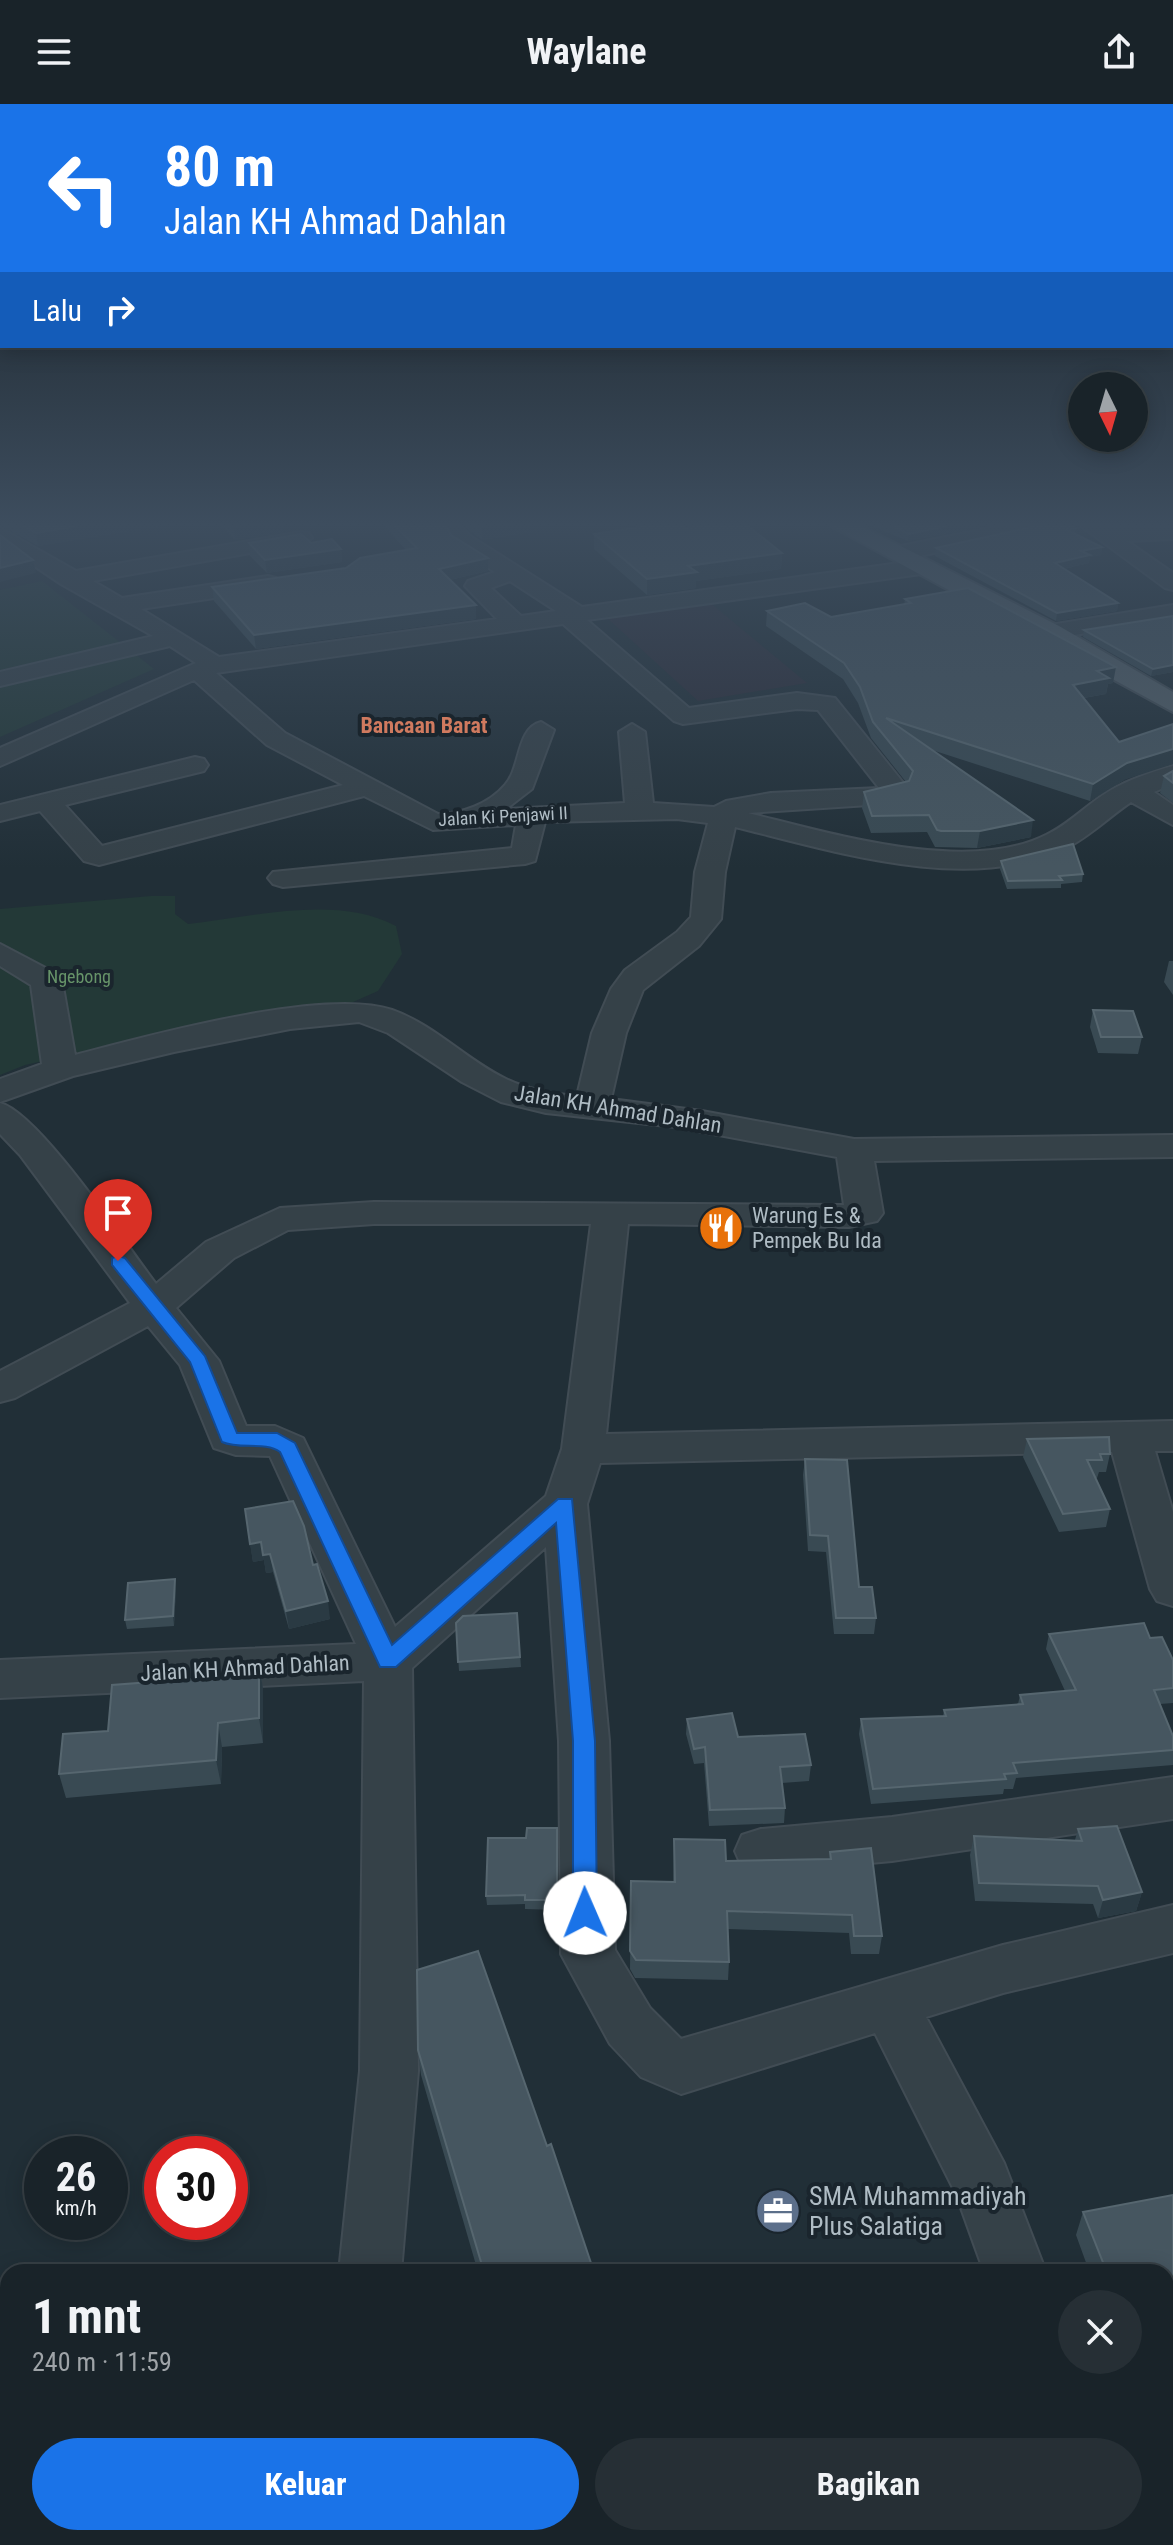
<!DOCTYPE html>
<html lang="id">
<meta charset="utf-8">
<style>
body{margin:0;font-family:"Roboto Condensed",sans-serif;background:#262f35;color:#f1f3f6;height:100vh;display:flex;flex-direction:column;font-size:30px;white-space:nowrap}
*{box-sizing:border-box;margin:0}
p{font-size:26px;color:#9fa4a8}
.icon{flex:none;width:44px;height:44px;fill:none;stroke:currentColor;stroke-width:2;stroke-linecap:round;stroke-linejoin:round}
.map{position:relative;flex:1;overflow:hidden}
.side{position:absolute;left:0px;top:2160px;width:1174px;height:282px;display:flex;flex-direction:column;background:#192329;border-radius:24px 24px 0 0;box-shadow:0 4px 20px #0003,0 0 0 2px #374046}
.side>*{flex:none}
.guide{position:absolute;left:0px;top:0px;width:1174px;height:244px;box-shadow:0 4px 20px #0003,0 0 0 2px #374046;background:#1a73e8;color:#fff;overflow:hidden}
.needle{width:52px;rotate:175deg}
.controls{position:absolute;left:1068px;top:268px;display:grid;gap:16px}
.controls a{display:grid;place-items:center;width:80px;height:80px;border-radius:50%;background:#192329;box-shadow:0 4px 20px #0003,0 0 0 2px #374046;font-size:40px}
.speed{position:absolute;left:24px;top:2032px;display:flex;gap:16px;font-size:40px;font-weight:700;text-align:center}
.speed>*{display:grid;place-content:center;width:104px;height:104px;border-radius:50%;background:#192329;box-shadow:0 4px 20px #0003,0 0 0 2px #374046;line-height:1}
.speed small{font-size:20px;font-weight:400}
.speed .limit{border:12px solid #d22;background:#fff;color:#111}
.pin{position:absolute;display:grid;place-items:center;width:68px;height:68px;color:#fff;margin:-82px -34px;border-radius:50% 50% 50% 0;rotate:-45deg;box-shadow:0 0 8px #0007}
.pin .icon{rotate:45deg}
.me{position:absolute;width:88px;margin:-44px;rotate:359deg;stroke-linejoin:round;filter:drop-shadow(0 0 6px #0008)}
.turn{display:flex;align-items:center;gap:28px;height:168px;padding:0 32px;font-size:36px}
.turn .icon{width:104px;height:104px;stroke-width:2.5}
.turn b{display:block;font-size:56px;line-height:68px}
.then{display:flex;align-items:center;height:76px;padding:0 32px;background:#0003;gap:16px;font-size:30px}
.round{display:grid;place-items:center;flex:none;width:84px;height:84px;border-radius:42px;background:#262f35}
.overview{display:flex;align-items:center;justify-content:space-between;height:136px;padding:0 32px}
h1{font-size:48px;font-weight:700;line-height:60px}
.primary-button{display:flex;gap:16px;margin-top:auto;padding:16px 32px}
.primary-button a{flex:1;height:92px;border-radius:48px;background:#1a73e8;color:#fff;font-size:32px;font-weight:700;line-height:92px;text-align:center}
.primary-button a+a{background:#262f35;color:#f1f3f6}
header{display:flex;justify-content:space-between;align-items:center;height:104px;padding:0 32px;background:#192329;font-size:36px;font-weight:700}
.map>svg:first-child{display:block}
</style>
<header><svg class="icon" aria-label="menu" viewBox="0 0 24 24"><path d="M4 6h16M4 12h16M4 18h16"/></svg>Waylane<svg class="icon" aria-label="share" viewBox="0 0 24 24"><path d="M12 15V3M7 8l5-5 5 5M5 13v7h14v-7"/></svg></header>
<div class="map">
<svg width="1173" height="2441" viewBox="0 0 1173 2441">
<rect width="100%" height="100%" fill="#212f37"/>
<path fill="#2c2d39" d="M708 497 807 579 698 597 606 513Z"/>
<g fill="#233937">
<path d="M42 477 154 565 0 633V486Z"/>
<path d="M151 792H175V810L188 820C253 813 336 790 396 822L402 850 378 887 344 902H296L25 961 0 971V805Z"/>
</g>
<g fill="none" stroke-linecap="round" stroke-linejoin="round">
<g stroke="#414c54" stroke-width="4">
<g id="minor">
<path d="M438 422H460L470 432 582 503 921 456 929 458 932 463 921 470 587 516 689 604 797 589 835 594 909 686 905 692 884 700 748 709C830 729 967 771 1046 731 1070 720 1088 699 1111 686 1129 676 1153 667 1173 662V680L1154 688 1173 701V721L1131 698C1110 712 1089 733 1066 744 970 791 833 747 735 723L725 768 721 815 699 842 643 886 626 929 611 995 702 1007 854 1035 1173 1031V1053L874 1057 883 1109 877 1117 849 1123 628 1120 606 1330 1173 1317V1347H1155L1173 1408V1502L1157 1497 1150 1485 1112 1348 600 1359 587 1400 609 1637 615 1846 650 1904 681 1935 1003 1841 1173 1801V1849L1003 1889 926 1913 1004 2059 1046 2168H984L956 2090 875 1929 681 1990 641 1973 610 1940 561 1850 559 1637 546 1443 412 1564 418 1967 401 2168H339L360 1967 364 1577 0 1594V1556L356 1540 270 1352 236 1351 214 1344 180 1261 148 1222 15 1294 0 1298V1267L130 1199 20 1051 0 1030V999C39 1009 127 1142 156 1180L206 1138 280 1104 374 1098 844 1101 837 1053 676 1023 546 1009 501 998 462 978 388 929 359 918 290 925 174 948 73 972 0 998V975L42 960 31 881 0 862V840L57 870 62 877 75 951C148 932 324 883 392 906 435 921 466 956 506 975 529 986 552 990 577 992L592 929 611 885 625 866 677 828 691 813 695 768 708 719 677 715 545 718 535 757 525 760 283 783 273 780 268 774 273 768 512 744 516 721 433 726 364 692 99 761 84 757 40 707 0 717V701L195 653 204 655 208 661 204 667 65 701 102 742 343 681 267 641 194 576 0 662V644L196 559 170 542 0 582V568L153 532 61 480 0 439V424L76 467 301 428 309 429 312 434 301 440 93 477 122 494 268 472 276 474 279 479 276 484 268 486 141 505 219 553 497 515 465 482 468 477 495 468 454 442ZM510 477 556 507 521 512 491 484ZM563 520 674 617 683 620 797 605 818 606 879 684 771 689 726 697 714 703 653 699 645 628 632 620 619 628 625 699 506 705 532 685 554 626 541 618C516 624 521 664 505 681 489 700 461 710 438 710L285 629 216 569ZM374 1120H591L562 1345 546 1392 395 1523 303 1334 275 1322H246L219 1257 176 1204 234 1154 288 1126Z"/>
<path d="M1000 422H1043L1033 428 896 457 885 450 896 443Z"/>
<path d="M1081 422 1173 423V435L1127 437 1173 469V486L1165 484Z"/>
<path d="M1173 501V515L1050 535 1038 528 1050 521Z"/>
<path d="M1173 1673V1715L892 1757 761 1769 742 1763 735 1747 742 1731 761 1725 892 1713Z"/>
<path d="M1173 2372V2441H1082L1084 2434H1166V2375Z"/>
<path d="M317 2434H385L384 2441H316Z"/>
</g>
</g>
<g stroke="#414c54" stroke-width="4">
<path id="major" d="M831 422H861L1059 522 1173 588V608Z"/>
</g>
<use href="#minor" fill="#354148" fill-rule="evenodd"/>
<use href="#major" fill="#536068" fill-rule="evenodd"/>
</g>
<g fill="#394a53">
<path d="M2 422H161L38 442Z"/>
<path d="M222 422H284V428L235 436Z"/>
<path d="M384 422H446L451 431 488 454V467L450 476 476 501V515L256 545 214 497 212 483 346 464 406 446Z"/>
<path d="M464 422H530L531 428 482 436Z"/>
<path d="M872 422H983L908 437Z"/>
<path d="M686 424 782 449 781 465 696 477V484L647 491 594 445V430Z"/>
<path d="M1076 424 1075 430 1102 443 1101 451 1090 453 1089 459 1064 465 1118 499 1117 507 1056 517 935 452 936 444Z"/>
<path d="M249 439H311L341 445 342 458 267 469 250 452Z"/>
<path d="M905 495 1113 579 1108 580 1106 590 1084 594 1124 676 1090 697 932 646 1031 733 977 744 935 743 927 728 871 729 862 704 864 688 906 678 871 634 858 599 843 575 766 522 767 507 831 513 904 501Z"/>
<path d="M1173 512V568L1151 572 1083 533 1084 526Z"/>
<path d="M1173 667V699L1160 689 1164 672Z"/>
<path d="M1001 757 1083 770 1082 778 1061 780V784L1007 785 1000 765Z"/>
<path d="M1169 857H1173V891L1164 878Z"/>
<path d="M1093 906 1142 933 1138 950 1098 949 1090 923Z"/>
<path d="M1027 1335 1110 1350 1106 1368H1099L1097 1374H1095L1110 1405 1106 1423 1059 1428 1023 1353Z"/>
<path d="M805 1355 859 1483 876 1514 874 1530H834L826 1448 808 1447 803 1371Z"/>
<path d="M245 1405 313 1461 330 1515 289 1525 273 1468 266 1469 264 1456 253 1458Z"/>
<path d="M176 1485 174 1522 127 1525 125 1516Z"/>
<path d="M517 1509 521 1563 459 1567 456 1519Z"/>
<path d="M1049 1530 1150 1534 1173 1556V1599L1160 1600 1173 1632V1661L1016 1674 1013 1685H1004L1003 1690 871 1700 859 1630 861 1615 943 1612 944 1606 1018 1600 1020 1591 1065 1587 1046 1545Z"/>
<path d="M259 1560 263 1585V1639L222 1643 221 1680 66 1694 59 1670 108 1627 230 1572Z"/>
<path d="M687 1615 811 1661 809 1677 782 1679 785 1704 784 1719 709 1722 704 1659 694 1660 686 1630Z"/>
<path d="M557 1724V1806L525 1805V1800L487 1801 486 1792 526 1734Z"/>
<path d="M1078 1725 1142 1788 1136 1807 1098 1814 1093 1800 975 1797 970 1751 974 1732 1075 1736Z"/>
<path d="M674 1735 726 1757 829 1755 830 1748 882 1832 879 1850H851L849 1829 728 1825 729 1858 728 1876 635 1874 630 1865 631 1777 673 1778Z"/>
<path d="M418 1946 547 2042 594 2168H478L421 1971Z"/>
<path d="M1173 2091V2357L1166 2338V2168L1088 2164 1076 2131 1083 2108Z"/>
<path d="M797 2434H1052L1050 2441H799Z"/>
</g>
<g fill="#2a3a43">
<path d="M77 422H161L38 442 36 429Z"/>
<path d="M240 422H284V428L235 436 234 423Z"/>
<path d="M486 422H530L531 428 482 436V423Z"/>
<path d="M946 422H983L908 437 909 430Z"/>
<path d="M1102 443 1101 451 1090 453 1089 459 1054 467 1055 459 1081 447Z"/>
<path d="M341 445 342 458 267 469 265 456Z"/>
<path d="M782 449 781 465 696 477V484L647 491V475L688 462Z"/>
<path d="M488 454V467L440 478 439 465Z"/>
<path d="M33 456 36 469 0 478V464Z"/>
<path d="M1118 499 1117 507 1056 517 1057 509Z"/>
<path d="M476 501V515L256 545 254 531Z"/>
<path d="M1173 561V568L1151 572 1153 565Z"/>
<path d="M1116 563 1113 579 1108 580 1106 590 1071 596 1073 581 1097 567Z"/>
<path d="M1173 645V660L1124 676 1090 697 1093 680 1127 659Z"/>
<path d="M1033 716 1031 733 977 744 980 727Z"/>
<path d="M261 1438 264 1456 253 1458 250 1440Z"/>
<path d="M270 1450 273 1468 266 1469 263 1451Z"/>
<path d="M175 1475 176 1485 174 1522 173 1512Z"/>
<path d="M328 1497 330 1515 289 1525 286 1507Z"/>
<path d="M259 1560 263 1585V1639L259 1614Z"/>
<path d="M218 1619 222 1643 221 1680 216 1656Z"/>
<path d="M1142 1788 1136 1807 1098 1814 1103 1796Z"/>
</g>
<g fill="#465660" stroke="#56666f" stroke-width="2">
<path d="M23 422H77L36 429Z"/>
<path d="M395 422H446L451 431 488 454 439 465 476 501 254 531 212 483 346 464 360 454 417 444Z"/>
<path d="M647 422H684L686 424 701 422H748L782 449 688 462 697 468 647 475 594 430Z"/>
<path d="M892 422H946L909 430Z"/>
<path d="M1036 422H1072L1076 424 1067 426 1102 443 1081 447 1090 451 1055 459 1118 499 1057 509 936 444Z"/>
<path d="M301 430 311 439 332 435 341 445 265 456 249 439Z"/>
<path d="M0 431 33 456 0 464Z"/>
<path d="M968 484 1116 563 1097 567 1109 574 1073 581 1119 638 1173 620V645L1127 659 1093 680 886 614 1033 716 980 727H941L937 726 929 711 872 712 864 688 909 677 913 667 873 618 860 583 844 559 767 507 805 499 831 513 911 499 905 495Z"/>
<path d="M1173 512V561L1153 565 1084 526Z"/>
<path d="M1173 667V679L1164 672Z"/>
<path d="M1073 740 1083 770 1059 772 1062 776 1008 777 1001 757Z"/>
<path d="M1093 906 1133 907 1142 933H1101Z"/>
<path d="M1109 1333 1110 1350H1100L1102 1356H1087L1110 1405 1063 1410 1027 1335Z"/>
<path d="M805 1355 847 1356 859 1483H872L876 1514H836L828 1432 810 1431Z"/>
<path d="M293 1397 304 1422 313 1461 317 1460 328 1497 286 1507 270 1450 263 1451 261 1438 250 1440 245 1405Z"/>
<path d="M175 1475 173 1512 125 1516 128 1479Z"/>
<path d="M517 1509 520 1553 458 1558 456 1519 463 1512Z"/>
<path d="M1144 1519 1150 1534 1162 1533 1173 1556V1584L1154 1586 1173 1632V1646L1013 1659 1017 1669 1004 1670 1006 1675 873 1685 861 1615 946 1612 944 1606 1023 1600 1020 1591 1076 1586 1049 1530Z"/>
<path d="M259 1560V1614L218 1619 216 1656 59 1670 63 1630 108 1627 112 1581 230 1572V1563Z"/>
<path d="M732 1609 738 1633 805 1630 811 1661 780 1663 785 1704 710 1706 705 1643 694 1645 687 1615Z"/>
<path d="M1117 1722 1142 1788 1103 1796 1098 1782 979 1779 974 1732 1082 1737 1078 1725Z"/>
<path d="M527 1724H557V1796H525V1791L486 1792 488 1734H526Z"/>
<path d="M674 1735 725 1736 726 1757 831 1755 830 1748 871 1744 882 1832H854L852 1811 727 1807 729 1858 636 1856 630 1847 631 1777 675 1778Z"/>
<path d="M478 1847 547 2042 551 2040 594 2168H484L418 1946 417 1866Z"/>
<path d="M1173 2091V2310L1166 2291V2168L1071 2167 1104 2161 1083 2108Z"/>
<path d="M970 2162 972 2168H936Z"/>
<path d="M486 2434H567V2441H487Z"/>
<path d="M806 2434H1027L990 2441H808Z"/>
</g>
<linearGradient id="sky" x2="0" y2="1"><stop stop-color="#121a1e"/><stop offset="0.55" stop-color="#3d4d5e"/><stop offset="1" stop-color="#3d4d5e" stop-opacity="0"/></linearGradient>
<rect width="1173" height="764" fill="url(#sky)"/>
<path fill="#1a73e8" stroke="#114b97" stroke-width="2" d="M118 1152 125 1154 205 1252 237 1329H277L295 1339 392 1541 558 1395H572L595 1637 597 1809 594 1816 585 1820 576 1816 573 1809V1637L556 1419 396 1563H380L280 1348C265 1337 240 1346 222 1338L190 1258 112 1161V1154Z"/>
<defs>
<g id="restaurant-disc" transform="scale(2.3)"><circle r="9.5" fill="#e8710a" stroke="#1a252d"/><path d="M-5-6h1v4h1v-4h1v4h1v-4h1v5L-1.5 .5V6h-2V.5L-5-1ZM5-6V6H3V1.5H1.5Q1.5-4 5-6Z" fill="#fff"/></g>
<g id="office-disc" transform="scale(2.3)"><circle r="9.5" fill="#5c6f8a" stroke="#1a252d"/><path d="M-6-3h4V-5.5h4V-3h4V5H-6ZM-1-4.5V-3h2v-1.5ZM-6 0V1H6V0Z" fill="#fff"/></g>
</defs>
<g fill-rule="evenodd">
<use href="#restaurant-disc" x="721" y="1124"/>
<use href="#office-disc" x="778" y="2107"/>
</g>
<g text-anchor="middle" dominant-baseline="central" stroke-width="8" stroke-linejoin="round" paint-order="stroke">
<g font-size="18" fill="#afbcc4" stroke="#1a252d">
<text transform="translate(503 712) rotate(-3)">Jalan Ki Penjawi II</text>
</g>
<g font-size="18" fill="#679469" stroke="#1a252d">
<text x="79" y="872">Ngebong</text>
</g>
<g font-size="22" font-weight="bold" fill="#d07a5f" stroke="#1a252d">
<text x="424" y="621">Bancaan Barat</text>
</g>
<g font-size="22" fill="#afbcc4" stroke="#1a252d">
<text transform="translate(618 1005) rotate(9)">Jalan KH Ahmad Dahlan</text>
<text transform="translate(245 1564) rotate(-3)">Jalan KH Ahmad Dahlan</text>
</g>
<g font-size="22" fill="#afbcc4" stroke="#1a252d" text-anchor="start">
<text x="752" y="1111">Warung Es &amp;<tspan x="752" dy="25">Pempek Bu Ida</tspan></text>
</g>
<g font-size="26" fill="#afbcc4" stroke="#1a252d" text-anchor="start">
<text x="809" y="2092">SMA Muhammadiyah<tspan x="809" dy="30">Plus Salatiga</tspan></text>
</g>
</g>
</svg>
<div class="controls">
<a><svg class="needle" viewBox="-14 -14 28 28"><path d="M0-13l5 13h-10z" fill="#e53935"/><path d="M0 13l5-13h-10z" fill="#9fa4a8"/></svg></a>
</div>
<div class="speed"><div>26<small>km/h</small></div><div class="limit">30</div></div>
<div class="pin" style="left:118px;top:1157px;background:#d93025"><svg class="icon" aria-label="arrive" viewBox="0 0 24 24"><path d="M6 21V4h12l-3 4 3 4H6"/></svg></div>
<svg class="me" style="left:585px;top:1809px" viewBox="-20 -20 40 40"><circle r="19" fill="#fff"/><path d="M0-13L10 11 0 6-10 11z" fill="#1a73e8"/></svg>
<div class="guide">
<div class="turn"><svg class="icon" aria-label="left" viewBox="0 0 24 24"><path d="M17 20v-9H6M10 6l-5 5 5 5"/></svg><div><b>80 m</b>Jalan KH Ahmad Dahlan</div></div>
<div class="then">Lalu<svg class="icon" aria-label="right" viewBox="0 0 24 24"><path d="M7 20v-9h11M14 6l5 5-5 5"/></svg></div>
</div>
<section class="side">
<div class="overview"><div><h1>1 mnt</h1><p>240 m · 11:59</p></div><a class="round"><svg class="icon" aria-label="close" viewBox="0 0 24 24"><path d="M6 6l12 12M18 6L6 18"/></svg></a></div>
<div class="primary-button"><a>Keluar</a><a>Bagikan</a></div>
</section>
</div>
